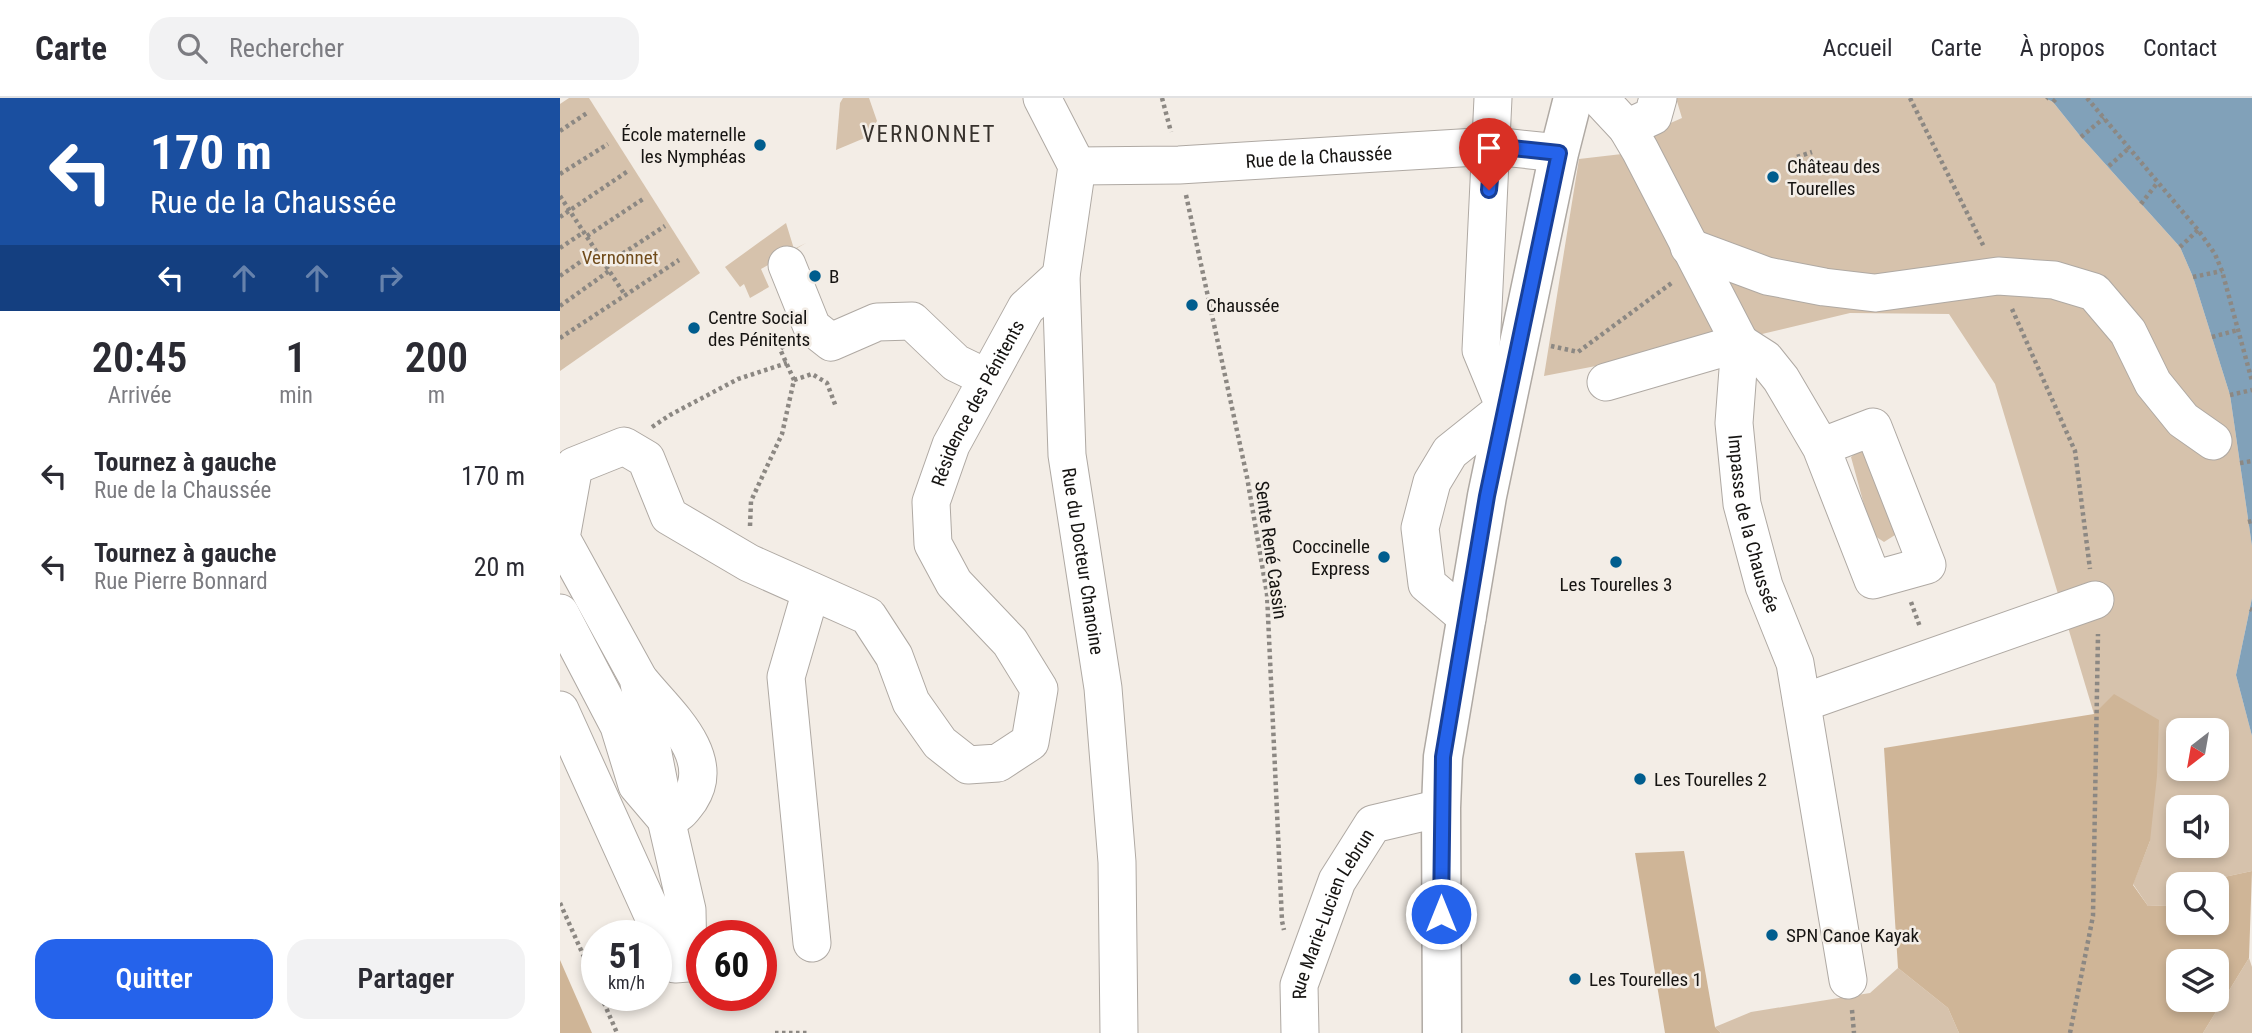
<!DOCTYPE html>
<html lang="fr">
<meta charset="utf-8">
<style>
body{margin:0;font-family:"Roboto Condensed",sans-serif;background:#f2f2f3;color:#2b2b33;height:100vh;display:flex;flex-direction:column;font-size:26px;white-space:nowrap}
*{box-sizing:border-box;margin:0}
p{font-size:23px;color:#7c7c81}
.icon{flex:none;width:38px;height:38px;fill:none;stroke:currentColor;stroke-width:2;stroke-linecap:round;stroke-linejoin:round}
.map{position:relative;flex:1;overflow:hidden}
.details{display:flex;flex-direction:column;background:#fff;width:560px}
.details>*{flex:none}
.hud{background:#1a4fa0;color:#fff;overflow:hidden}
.needle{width:46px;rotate:211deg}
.tools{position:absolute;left:1606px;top:620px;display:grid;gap:14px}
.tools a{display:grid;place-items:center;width:63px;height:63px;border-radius:14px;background:#fff;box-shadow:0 4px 10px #0003;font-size:35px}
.speed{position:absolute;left:21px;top:822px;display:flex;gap:14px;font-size:35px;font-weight:700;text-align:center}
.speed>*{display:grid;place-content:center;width:91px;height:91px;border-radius:50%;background:#fff;box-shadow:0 4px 10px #0003;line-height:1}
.speed small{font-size:18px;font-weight:400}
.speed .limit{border:10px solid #d22;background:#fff;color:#111}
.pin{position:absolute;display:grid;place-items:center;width:60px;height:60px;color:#fff;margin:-72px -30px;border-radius:50% 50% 50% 0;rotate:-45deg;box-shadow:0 0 7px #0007}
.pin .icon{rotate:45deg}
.me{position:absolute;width:77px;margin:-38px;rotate:0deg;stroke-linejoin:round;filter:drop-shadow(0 0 5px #0008)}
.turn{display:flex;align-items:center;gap:24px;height:147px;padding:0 35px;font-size:32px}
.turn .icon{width:91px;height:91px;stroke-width:2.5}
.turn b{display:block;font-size:49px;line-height:60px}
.lanes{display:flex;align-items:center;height:66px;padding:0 35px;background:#0003;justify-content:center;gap:35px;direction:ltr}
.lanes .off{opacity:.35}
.eta{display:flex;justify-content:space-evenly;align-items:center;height:119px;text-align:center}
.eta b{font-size:42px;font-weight:600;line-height:49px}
.button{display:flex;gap:14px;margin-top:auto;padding:14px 35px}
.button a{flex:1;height:80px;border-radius:21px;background:#2563eb;color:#fff;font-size:28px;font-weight:600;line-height:80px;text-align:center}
.button a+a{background:#f2f2f3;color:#2b2b33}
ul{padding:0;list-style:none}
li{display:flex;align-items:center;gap:21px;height:91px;padding:0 35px}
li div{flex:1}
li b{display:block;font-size:26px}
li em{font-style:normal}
header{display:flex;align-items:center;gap:42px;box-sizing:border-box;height:98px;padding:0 35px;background:#fff;border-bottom:2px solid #e1e1e2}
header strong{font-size:33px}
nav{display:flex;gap:38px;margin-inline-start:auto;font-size:24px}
.search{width:490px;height:63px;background:#f2f2f3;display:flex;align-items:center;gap:18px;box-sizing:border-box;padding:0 24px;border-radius:21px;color:#7c7c81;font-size:26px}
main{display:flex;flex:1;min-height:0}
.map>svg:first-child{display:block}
</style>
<header>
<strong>Carte</strong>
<div class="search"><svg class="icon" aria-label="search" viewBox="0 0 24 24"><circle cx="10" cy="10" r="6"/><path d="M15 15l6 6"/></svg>Rechercher</div>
<nav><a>Accueil</a><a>Carte</a><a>À propos</a><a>Contact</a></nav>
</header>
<main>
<section class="details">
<div class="hud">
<div class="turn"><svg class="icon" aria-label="left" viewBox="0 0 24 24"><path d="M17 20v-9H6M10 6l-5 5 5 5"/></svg><div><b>170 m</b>Rue de la Chaussée</div></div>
<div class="lanes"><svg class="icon" aria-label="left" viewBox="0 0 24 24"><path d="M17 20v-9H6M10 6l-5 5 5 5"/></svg><svg class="icon off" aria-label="ahead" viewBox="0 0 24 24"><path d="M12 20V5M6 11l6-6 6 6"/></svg><svg class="icon off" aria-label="ahead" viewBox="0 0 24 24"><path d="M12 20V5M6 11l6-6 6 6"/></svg><svg class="icon off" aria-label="right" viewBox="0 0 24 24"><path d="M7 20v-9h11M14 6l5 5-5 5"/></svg></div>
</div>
<div class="eta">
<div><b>20:45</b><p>Arrivée</p></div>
<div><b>1</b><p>min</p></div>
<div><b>200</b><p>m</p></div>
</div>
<ul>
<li><svg class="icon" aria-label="left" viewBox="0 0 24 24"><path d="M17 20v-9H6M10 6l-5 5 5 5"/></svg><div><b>Tournez à gauche</b><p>Rue de la Chaussée</p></div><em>170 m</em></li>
<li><svg class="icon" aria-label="left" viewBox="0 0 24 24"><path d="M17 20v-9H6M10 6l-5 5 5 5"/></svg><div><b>Tournez à gauche</b><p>Rue Pierre Bonnard</p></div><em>20 m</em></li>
</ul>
<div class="button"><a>Quitter</a><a>Partager</a></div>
</section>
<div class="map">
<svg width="1692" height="935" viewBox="0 0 1692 935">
<rect width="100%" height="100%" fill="#f3ede6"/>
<g fill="#d6c2ac" fill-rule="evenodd">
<path d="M9 0H29L140 175 0 273V6Z"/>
<path d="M283 0H309L317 23 307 39 276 52 280 5Z"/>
<path d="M1116 0H1485L1493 4 1521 39 1620 149 1633 179 1670 297 1692 448V500L1676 577 1692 638V773L1650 782 1645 786H1619V807L1588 808 1573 786 1590 743 1534 616 1435 286 1389 216 1290 215 1202 236 984 278 1019 61 1062 56 1090 34 1122 20ZM1619 632H1657V670H1619ZM1619 709H1657V747H1619Z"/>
<path d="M226 125 234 151 246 145 201 171 209 189 190 200 184 186 180 189 165 169Z"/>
<path d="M1303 350 1339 426 1335 437 1324 444 1312 436 1291 359Z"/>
<path d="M1689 860 1692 869V935H1643Z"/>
<path d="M1338 870 1388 910 1399 935H1161L1155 929 1191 914 1310 895Z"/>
</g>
<g fill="#cfb597" fill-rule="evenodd">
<path d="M1554 596 1599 622 1597 678 1590 743 1573 787 1588 808 1619 807V824H1657V786H1645L1650 782 1692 773 1689 860 1643 935H1399L1388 910 1338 870 1324 650 1534 616ZM1619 863H1657V901H1619Z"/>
<path d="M1124 753 1155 929 1161 935H1105L1075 755Z"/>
<path d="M0 862 32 935H0Z"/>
</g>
<g fill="#81a1b9">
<path d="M1485 0H1692V448L1670 297 1633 179 1620 149 1521 39 1493 4Z"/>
<path d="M1692 500V638L1676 577Z"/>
</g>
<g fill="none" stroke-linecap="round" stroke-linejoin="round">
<g stroke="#afa9a3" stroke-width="39">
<g id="minor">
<path id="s1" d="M482 0 517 68 501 178 507 357 543 590 557 764 559 935"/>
<path id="s2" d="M1039 0 1067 30 1080 52 1180 245 1174 325 1182 406 1204 488 1235 565 1288 882"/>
<path d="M1067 30 1093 18 1098 0"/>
<path id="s3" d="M517 68 619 67 933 48 999 55"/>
<path d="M1129 149 1207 178 1264 189 1315 195 1438 178 1494 182 1534 194 1568 234 1593 285 1623 322 1653 343"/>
<path d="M227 167 252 229 271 244 317 224 352 223 396 265 427 280"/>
<path d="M1046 284 1180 245 1205 261 1221 281 1261 349 1313 482 1367 467 1313 329 1261 349"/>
<path d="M251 493 226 579 252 845"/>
<path d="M0 515 59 628 77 687 106 721C119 717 122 712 130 701 158 658 105 614 81 584"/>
<path d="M907 520 867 486 860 430 872 384 890 354 945 310 921 252 933 0"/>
<path d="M1242 605 1535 502"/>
<path id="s4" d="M0 612 115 866 128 865 127 812 106 721 78 580 1 440 14 368 64 348 86 361 109 418 189 465 308 518 334 558 351 604 380 645 408 667 438 665 470 644 479 591 450 544 394 485 373 446 371 404 391 347 466 210 501 178"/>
<path id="s5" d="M740 935 739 887 777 783 813 726 881 710"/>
</g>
</g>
<g stroke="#afa9a3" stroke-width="41">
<path id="major" d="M882 935 881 710 883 659 927 398 999 55 1013 0"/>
</g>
<g stroke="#8c8883" stroke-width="4.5" stroke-dasharray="3.5 3.5" stroke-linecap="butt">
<path d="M602 0 611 34"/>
<path d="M1350 0 1424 149"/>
<path d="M1527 0 1638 132 1655 156 1662 173 1692 283"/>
<path d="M1486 1 1487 0"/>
<path d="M1493 4 1497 0"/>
<path d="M0 33 27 15"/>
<path d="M1521 39 1544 20"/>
<path d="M1237 59 1252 54"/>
<path d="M1549 68 1569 50"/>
<path d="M0 76 48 46"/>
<path d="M626 97 687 379 707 496 722 823 724 832"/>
<path d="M0 98 65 197"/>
<path d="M1581 106 1598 84"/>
<path d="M0 119 68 73"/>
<path d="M27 138 83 101"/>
<path d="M1620 149 1638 132"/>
<path d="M0 150 24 134"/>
<path d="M45 167 105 128"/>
<path d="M0 178 36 153"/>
<path d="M1633 179 1662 173"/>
<path d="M0 208 49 173"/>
<path d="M1452 211 1515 353 1530 471"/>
<path d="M1652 239 1678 232"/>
<path d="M0 240 119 162"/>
<path d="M991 248 1018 254 1113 184"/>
<path d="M234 282 252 276 267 285 276 309"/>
<path d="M1670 297 1692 292"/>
<path d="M92 329 110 317 178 281 227 265"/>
<path d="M1680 365 1692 363"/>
<path d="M1688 424 1692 423"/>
<path d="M190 428 191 403 222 336 234 282 220 251 225 247"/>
<path d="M1351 504 1360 529"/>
<path d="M1690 511 1692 512"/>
<path d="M0 805 37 888"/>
<path d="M41 898 57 935"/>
<path d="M1292 912 1294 935"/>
<path d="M215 935H248"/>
<path d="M1510 935 1533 818 1538 536"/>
</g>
<use href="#minor" stroke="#fff" stroke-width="37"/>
<use href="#major" stroke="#fff" stroke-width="38"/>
</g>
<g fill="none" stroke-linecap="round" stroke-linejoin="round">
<g stroke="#184099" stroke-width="18">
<path id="route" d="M881 816 883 659 927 398 999 55 933 48 929 92"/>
</g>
<use href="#route" stroke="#2563eb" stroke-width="12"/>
</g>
<g fill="#005d8e" stroke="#f3ede6" stroke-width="2.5">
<circle cx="200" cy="47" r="7"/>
<circle cx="1213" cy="79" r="7"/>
<circle cx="255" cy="178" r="7"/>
<circle cx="632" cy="207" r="7"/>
<circle cx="134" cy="230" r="7"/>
<circle cx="824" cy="459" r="7"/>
<circle cx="1056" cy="464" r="7"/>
<circle cx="1080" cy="681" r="7"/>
<circle cx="1212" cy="837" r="7"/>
<circle cx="1015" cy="881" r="7"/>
</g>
<g text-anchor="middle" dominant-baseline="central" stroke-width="5" stroke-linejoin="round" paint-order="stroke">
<g font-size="19" fill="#161412" stroke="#f3ede6" text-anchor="start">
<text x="186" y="36" text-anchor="end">École maternelle<tspan x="186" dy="22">les Nymphéas</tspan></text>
<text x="1227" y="68">Château des<tspan x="1227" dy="22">Tourelles</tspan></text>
<text x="269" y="178">B</text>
<text x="646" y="207">Chaussée</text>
<text x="148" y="219">Centre Social<tspan x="148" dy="22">des Pénitents</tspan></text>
<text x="810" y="448" text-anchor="end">Coccinelle<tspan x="810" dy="22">Express</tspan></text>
<text x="1056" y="486" text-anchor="middle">Les Tourelles 3</text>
<text x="1094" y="681">Les Tourelles 2</text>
<text x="1226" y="837">SPN Canoe Kayak</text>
<text x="1029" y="881">Les Tourelles 1</text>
</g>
<g font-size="19" fill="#161412" stroke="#f3ede6">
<text stroke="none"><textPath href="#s3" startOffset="242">Rue de la Chaussée</textPath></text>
<text stroke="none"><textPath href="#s4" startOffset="1816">Résidence des Pénitents</textPath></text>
<text stroke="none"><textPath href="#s2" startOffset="467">Impasse de la Chaussée</textPath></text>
<text transform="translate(711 452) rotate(82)">Sente René Cassin</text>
<text stroke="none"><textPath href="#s1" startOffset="474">Rue du Docteur Chanoine</textPath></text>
<text stroke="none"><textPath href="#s5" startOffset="126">Rue Marie-Lucien Lebrun</textPath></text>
</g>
<g font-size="19" fill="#704b1b" stroke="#f3ede6">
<text x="60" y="159">Vernonnet</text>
</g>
<g font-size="23" letter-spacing="2" fill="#37322d" stroke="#f3ede6">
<text x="369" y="36">VERNONNET</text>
</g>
</g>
</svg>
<div class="tools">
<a><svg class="needle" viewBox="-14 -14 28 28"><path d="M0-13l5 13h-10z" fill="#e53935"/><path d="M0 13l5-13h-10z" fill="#7c7c81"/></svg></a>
<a><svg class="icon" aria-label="sound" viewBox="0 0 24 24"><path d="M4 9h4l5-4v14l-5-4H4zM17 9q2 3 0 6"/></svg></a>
<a><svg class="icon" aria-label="search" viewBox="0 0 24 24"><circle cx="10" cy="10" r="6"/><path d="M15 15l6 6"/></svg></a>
<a><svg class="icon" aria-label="layers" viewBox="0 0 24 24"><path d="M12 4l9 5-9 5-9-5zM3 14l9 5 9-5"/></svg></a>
</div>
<div class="speed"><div>51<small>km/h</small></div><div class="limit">60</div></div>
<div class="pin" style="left:929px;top:92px;background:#d93025"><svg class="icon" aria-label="arrive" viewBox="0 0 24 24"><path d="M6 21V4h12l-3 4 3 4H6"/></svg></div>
<svg class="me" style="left:881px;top:816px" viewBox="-20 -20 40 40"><circle r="17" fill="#2563eb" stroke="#fff" stroke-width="3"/><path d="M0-11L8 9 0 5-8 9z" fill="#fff"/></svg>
</div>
</main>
